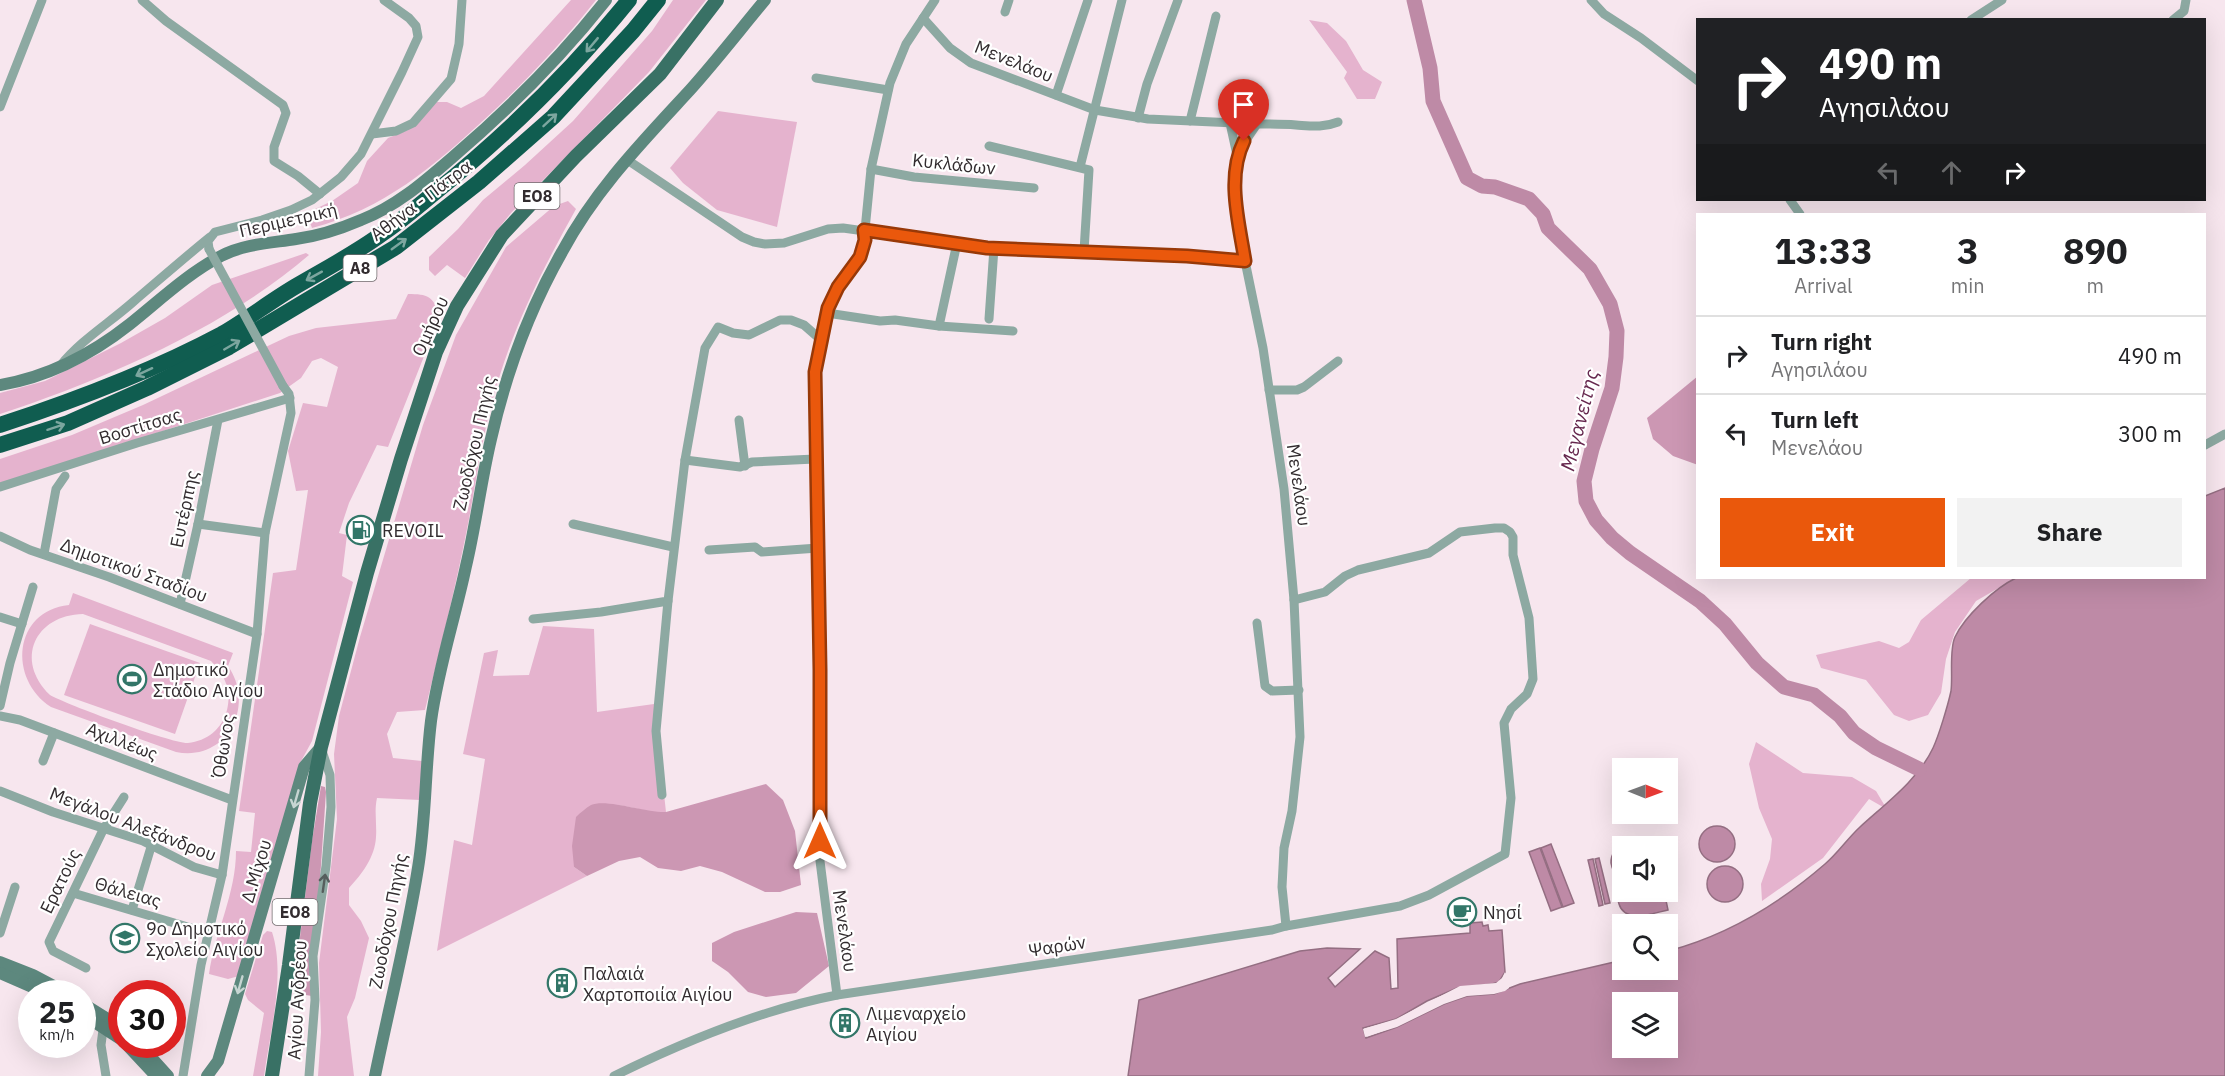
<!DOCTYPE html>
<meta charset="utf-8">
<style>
body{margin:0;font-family:"IBM Plex Sans",sans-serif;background:#f2f2f2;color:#202124;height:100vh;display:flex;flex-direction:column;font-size:22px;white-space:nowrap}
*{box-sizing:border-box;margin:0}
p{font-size:20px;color:#757577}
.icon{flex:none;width:33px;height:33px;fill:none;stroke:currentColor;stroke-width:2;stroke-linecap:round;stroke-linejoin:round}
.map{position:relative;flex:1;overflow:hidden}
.side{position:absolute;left:1696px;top:213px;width:510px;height:366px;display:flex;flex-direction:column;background:#fff;border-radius:0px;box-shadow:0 6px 24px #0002}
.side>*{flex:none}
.guide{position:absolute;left:1696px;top:18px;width:510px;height:183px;border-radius:0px;box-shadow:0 6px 24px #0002;background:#202124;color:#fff;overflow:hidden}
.needle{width:39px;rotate:91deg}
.buttons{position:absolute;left:1612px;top:758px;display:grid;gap:12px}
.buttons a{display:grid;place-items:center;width:66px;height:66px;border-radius:0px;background:#fff;box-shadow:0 6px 24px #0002;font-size:30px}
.speed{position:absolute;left:18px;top:980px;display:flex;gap:12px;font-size:30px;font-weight:700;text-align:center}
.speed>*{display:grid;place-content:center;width:78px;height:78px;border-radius:50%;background:#fff;box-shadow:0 6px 24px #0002;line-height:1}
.speed small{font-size:15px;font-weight:400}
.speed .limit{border:9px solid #d22;background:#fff;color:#111}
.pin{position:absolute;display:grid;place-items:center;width:51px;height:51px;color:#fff;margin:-62px -26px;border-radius:50% 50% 50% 0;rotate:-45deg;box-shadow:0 0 6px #0007}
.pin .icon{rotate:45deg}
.me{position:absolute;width:66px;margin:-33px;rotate:0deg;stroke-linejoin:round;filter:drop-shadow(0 0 4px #0008)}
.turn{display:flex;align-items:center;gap:21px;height:126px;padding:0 24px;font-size:27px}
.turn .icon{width:78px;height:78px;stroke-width:2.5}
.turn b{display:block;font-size:42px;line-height:51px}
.lanes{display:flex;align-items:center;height:57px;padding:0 24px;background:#0003;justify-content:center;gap:30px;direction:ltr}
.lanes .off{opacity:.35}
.eta{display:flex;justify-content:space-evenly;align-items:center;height:102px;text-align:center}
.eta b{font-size:36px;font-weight:800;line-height:42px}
.action{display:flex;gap:12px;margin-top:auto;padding:12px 24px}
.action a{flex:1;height:69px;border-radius:0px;background:#ea580c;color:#fff;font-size:24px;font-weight:800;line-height:69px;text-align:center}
.action a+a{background:#f2f2f2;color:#202124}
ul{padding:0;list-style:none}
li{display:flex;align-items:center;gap:18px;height:78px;padding:0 24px;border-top:2px solid #e0e0e0}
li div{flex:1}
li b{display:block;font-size:22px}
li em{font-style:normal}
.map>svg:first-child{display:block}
</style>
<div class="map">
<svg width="2225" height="1076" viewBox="0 0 2225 1076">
<rect width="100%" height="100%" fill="#f7e6ee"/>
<g fill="#e5b3ce" fill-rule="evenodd">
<path d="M571 0H596C563 42 526 81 487 117 433 167 384 209 312 228L308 217 311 211 332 201 358 183 367 161 388 138 408 130 437 102H447L461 108 484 96Z"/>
<path d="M673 0H706L649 72 511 213 489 240 465 278 447 265 435 276 429 270V257L458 229 483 200 525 165 573 121 652 31Z"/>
<path d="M1309 20 1327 23 1346 41 1363 70 1382 82 1375 99H1357L1344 78 1347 72Z"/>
<path d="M718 111 797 122 777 227 717 210 683 183 670 168Z"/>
<path d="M568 201 576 209C546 263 517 319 499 378 483 427 477 479 467 529 455 590 440 650 425 710L397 712 387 734 393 758 422 761 420 800 377 798C374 811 377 824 376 837 375 857 362 874 349 888V905L361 921 369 938 355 998 347 1017 354 1076H318L321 1032 319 963 337 819 334 754 339 716 360 637 423 425 456 335 506 247 554 206Z"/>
<path d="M306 253 309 255C226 327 104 380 0 414V393L45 381 121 343 165 318 212 285Z"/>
<path d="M408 294C428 294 433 296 440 316L388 447 377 445 349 503 339 533 347 535 342 576 353 582 312 741 299 765 239 976 228 979 209 974C215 932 236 894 236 851L251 852 255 813 239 811 273 573 296 570 308 490 296 491 288 451 303 403 327 407 338 367 321 358 312 361 301 378 280 393 0 484V459L72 435 143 405 289 336 316 328 396 319Z"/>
<path d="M1971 578H2016L1976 601 1955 632 1946 659 1941 693 1928 715 1909 721 1894 715 1866 680 1821 668 1816 655 1879 641 1899 648 1909 642 1921 620Z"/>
<path d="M73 593 233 653 228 666C256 706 227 762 176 752L51 707C8 679 13 611 69 605ZM83 614 211 661C225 675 232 691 227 710 222 729 207 741 188 743 173 744 65 704 50 695 14 660 35 615 83 614Z"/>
<path d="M90 624 200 663 175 734 64 695Z"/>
<path d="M543 626 594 629 597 712 661 703 659 749 666 812H653L619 805 574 867 587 876 437 951 454 840 472 845 485 759 463 754 484 653 498 650 493 676 529 675Z"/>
<path d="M1756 742 1803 773 1852 777 1876 791 1885 806 1883 807 1869 799 1823 858 1762 901 1761 884 1770 859 1772 839 1759 808 1749 764Z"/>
<path d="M267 931 272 932C286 975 270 1032 264 1076H253L264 1013 248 1000 245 994 263 935Z"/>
</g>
<g fill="#cc97b3">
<path d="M1698 376V465L1673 456 1653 439 1647 418Z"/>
<path d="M766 784 783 800 795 831 801 885 780 892H765L722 872 700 866 681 871 658 868 640 857 619 861 587 876 574 867 572 846 576 817C580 813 586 808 591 805 606 798 647 813 666 812Z"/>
<path d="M321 786 325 787 326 792 312 996 293 993 312 841Z"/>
<path d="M796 912 817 913 829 966 796 993 766 997 748 992 728 972 712 961V943L734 932Z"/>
</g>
<g fill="#be8aa6" stroke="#946e82" stroke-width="1.5" fill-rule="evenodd">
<path d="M2225 488V1076H1128L1139 1000 1300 951 1327 948 1360 949 1328 978 1335 987 1375 951 1389 958 1391 989 1398 988 1397 939 1470 933V923L1482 922 1483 926 1488 925 1489 931 1502 930 1505 972 1499 982 1492 984 1457 988 1427 1001 1396 1019 1363 1028 1366 1038 1397 1027 1444 1004 1467 996 1494 994 1520 984 1623 960V969H1668V951C1728 935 1779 904 1825 864 1838 853 1847 839 1860 827 1885 804 1918 780 1933 748 1939 735 1948 705 1951 691 1953 676 1949 650 1955 637 1965 616 1995 588 2016 578H2205V496ZM1623 1002H1668V1047H1623Z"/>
<circle cx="1717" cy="844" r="18"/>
<path d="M1655 839 1656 846H1623V879C1616 875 1612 871 1611 863 1610 842 1640 842 1655 839Z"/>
<path d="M1551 844 1574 903 1563 907 1541 848Z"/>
<path d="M1540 848 1562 907 1551 911 1529 852Z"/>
<path d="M1599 858 1610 903 1605 904 1595 859Z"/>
<path d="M1593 859 1603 905 1599 906 1588 860Z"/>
<circle cx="1725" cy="884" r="18"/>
<path d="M1623 886V891H1664L1668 910C1653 913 1625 924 1619 904 1616 897 1619 891 1623 886Z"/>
</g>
<path fill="#f7e6ee" d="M1505 972V980L1497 986 1461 989 1428 1004 1397 1022 1366 1032 1367 1034 1396 1025 1442 1001 1466 993 1493 991 1509 985V988L1505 991 1494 994 1467 996 1444 1004 1397 1027 1365 1037 1363 1029 1396 1019 1460 986 1496 983 1502 978Z"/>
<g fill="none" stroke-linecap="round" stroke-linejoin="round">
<path stroke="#be8aa6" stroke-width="15" d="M1414 0 1430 68 1433 101 1467 178 1482 186 1495 187 1529 199 1543 214 1548 228 1590 269 1610 304 1617 331 1616 357 1612 388 1592 449 1584 481 1586 501 1596 520 1612 538 1630 553 1700 601 1725 624 1757 663 1784 687 1814 695 1840 716 1854 733 1876 748 1919 769"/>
<g stroke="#8da9a2" stroke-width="9">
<path d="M142 0 166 21 283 105 286 113 274 147V161L298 176 320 194"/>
<path d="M1591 0 1604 14 1641 38 1698 81"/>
<path d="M1005 12 1009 0"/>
<path d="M923 18 950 48 971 63 1095 110 1148 119 1257 124 1240 149 1237 158 1235 198 1245 261 1263 348 1284 489 1294 600 1300 737 1292 811 1284 848 1282 887 1286 926"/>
<path d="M1971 20 2002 0"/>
<path d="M2173 20 2184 11 2186 0"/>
<path d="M816 78 888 90"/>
<path d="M1056 95 1088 0"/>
<path d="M0 107 42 0"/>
<path d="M1138 118 1147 84 1178 0"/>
<path d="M1190 121 1216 16"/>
<path d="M1230 123 1237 155"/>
<path d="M1257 124C1270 124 1283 124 1296 125 1311 126 1323 128 1338 122"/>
<path d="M372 134 396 131 413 123 451 79 459 44 462 0"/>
<path d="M989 146 1089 170 1084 251"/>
<path d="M626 159 742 237 754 242 765 244 784 243 828 229 843 228 987 248 1187 256 1245 261"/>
<path d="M1080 167 1122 0"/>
<path d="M871 169 914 177 1034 188"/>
<path d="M1790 200 1800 214"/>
<path d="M209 249 208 241 215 232 262 220 291 210 312 200 341 177 361 154 402 72 418 37 416 26 409 18 384 0"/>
<path d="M827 313 880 321 895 320 939 326 957 243"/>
<path d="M989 319 994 248"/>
<path d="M939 326 1013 331"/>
<path d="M60 366C81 340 108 324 133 302 159 280 184 258 210 237"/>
<path d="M1269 390H1297L1304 387 1338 361"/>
<path d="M739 420 745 466"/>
<path d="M2205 445 2225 434"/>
<path d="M685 460 740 467 752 462 815 459"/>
<path d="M0 487 137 443 290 398"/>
<path d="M198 524 265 533"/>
<path d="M573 524 673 547"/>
<path d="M0 536 30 550 109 577 257 634"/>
<path d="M709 550 755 547 762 552 818 548"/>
<path d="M44 554 56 489 65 476"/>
<path d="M180 604 198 524 218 420"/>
<path d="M0 617 22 624"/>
<path d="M533 619 601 612 668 601 685 460 705 348 718 327 733 333 749 335 780 320H791L804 325 820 339"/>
<path d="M1257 623 1265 686 1272 691 1299 690"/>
<path d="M0 706 10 663 33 587"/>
<path d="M0 716 20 720 232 800"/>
<path d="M43 761 54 733"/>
<path d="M0 791 53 812 143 841 194 867 222 875"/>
<path d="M662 795 656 731 668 601"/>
<path d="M73 893 208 933"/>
<path d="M132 910 151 847"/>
<path d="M0 933 15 887"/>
<path d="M86 968 53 951 49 942 103 830 124 797"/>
<path d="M837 995 820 861V670L815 373 820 339 832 298 863 250 871 169 890 83 906 44 935 0"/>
<path d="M104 1022 101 1045 106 1076"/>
<path d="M183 1076 201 965 222 875 257 634 265 533 291 413 289 394 283 386"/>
<path d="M309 1076 315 1000 313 956 326 866 331 807 330 775 322 751"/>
<path d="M614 1076C685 1041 760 1010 837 995L1272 930 1286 926 1400 906 1429 895 1505 854 1511 798 1504 723 1511 709 1527 694 1533 679 1529 618 1513 555V537L1510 532 1504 528H1495L1460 532 1429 553 1358 570 1345 576 1325 592 1294 600"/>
</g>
<g stroke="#5d887e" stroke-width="12">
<path d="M0 385C48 377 92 354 130 324 160 300 187 274 221 256 244 244 271 243 296 239 319 236 340 229 361 220 397 206 425 181 454 156 509 109 561 57 606 0"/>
<path d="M0 962 33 975 67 993"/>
<path d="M0 973 46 993"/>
<path d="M82 1003 122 1028"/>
<path d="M82 1014 122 1040"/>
<path d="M126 1044 156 1076"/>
<path d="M139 1044 168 1076"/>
<path d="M207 1076 218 1061 304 767 321 747"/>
<path d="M375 1076C389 1007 407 938 418 868 426 819 425 770 431 721 438 669 455 618 466 566 476 524 481 481 491 439 506 373 529 310 562 252 595 190 643 141 690 90 716 61 740 30 765 0"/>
</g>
<path stroke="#397165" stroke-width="14" d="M272 1076 289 965 310 803 321 747 367 573 401 459 436 352 457 306 502 235 576 156 660 74 717 0"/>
<g stroke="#105d50" stroke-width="16">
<path d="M0 425C76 400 151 372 222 334 248 319 272 300 298 285 327 268 356 253 383 233 401 221 417 207 433 194 505 136 571 72 629 0"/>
<path d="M0 445 68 423 147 388 229 347 396 247 479 182 553 117 633 31 658 0"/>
</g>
<path stroke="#8da9a2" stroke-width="9" d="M209 249 283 386"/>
</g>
<defs><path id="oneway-shaft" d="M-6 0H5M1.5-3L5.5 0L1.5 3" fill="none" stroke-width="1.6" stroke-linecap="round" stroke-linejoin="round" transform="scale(1.5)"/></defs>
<g stroke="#7ca69f">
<use href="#oneway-shaft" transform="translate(592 45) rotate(130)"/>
<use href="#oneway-shaft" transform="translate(550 120) rotate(-43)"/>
<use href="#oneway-shaft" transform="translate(399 244) rotate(-36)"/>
<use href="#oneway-shaft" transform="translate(314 276) rotate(151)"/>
<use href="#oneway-shaft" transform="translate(232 345) rotate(-30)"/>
<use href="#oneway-shaft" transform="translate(144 372) rotate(155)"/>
<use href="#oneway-shaft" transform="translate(56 427) rotate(-18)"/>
</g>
<g stroke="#c6d5d2">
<use href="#oneway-shaft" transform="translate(296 799) rotate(106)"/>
<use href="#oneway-shaft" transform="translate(240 985) rotate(106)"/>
</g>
<use stroke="#565e5d" href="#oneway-shaft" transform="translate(324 883) rotate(-82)"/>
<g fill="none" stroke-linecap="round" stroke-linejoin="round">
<g stroke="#983908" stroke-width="15">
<path id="route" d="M820 841V670L815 372 828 308 838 287 860 257 865 240 864 230 987 248 1187 256 1245 261C1239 223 1226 177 1244 141"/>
</g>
<use href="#route" stroke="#ea580c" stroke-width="10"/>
</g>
<defs>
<g id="fuel-ring" transform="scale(1.5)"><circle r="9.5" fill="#fff" stroke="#327668" stroke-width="1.5"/><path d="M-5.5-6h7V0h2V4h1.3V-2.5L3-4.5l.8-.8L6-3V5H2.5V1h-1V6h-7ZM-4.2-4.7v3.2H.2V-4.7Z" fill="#327668"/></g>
<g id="stadium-ring" transform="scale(1.5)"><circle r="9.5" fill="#fff" stroke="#327668" stroke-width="1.5"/><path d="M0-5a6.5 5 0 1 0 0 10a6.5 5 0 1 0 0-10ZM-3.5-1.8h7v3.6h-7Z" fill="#327668"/></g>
<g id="cafe-ring" transform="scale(1.5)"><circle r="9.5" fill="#fff" stroke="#327668" stroke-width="1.5"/><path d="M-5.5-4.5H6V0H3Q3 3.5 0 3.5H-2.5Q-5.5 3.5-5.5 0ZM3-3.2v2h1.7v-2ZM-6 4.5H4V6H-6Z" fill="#327668"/></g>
<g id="school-ring" transform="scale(1.5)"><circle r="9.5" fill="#fff" stroke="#327668" stroke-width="1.5"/><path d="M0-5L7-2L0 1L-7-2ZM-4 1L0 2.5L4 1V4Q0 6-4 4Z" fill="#327668"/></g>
<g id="building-ring" transform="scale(1.5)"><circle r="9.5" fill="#fff" stroke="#327668" stroke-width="1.5"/><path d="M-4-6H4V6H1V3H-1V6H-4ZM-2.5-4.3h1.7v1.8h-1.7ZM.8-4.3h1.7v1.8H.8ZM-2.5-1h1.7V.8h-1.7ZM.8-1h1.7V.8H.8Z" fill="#327668"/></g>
</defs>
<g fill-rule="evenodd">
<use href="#fuel-ring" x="361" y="530"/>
<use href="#stadium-ring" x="132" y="679"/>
<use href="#cafe-ring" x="1462" y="912"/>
<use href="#school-ring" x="125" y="938"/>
<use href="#building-ring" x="562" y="983"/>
<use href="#building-ring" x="845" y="1023"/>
</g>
<g text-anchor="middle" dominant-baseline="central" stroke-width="4.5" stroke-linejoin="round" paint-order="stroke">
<g fill="#fff" stroke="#706b6d" stroke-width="1.5">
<rect x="514.5" y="183" width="45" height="26" rx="4.5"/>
<rect x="343.5" y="255" width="33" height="26" rx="4.5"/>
<rect x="272.5" y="899" width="45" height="26" rx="4.5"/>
</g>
<g font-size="16" font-weight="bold" fill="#322c2f">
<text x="537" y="196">ΕΟ8</text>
<text x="360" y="268">Α8</text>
<text x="295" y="912">ΕΟ8</text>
</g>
<g font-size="18" fill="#322c2f" stroke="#fff">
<text transform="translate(1014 61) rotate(22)">Μενελάου</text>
<text transform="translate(954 164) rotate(6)">Κυκλάδων</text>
<text transform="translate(421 200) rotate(-37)">Αθήνα - Πάτρα</text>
<text transform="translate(288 220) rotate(-13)">Περιμετρική</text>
<text transform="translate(430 326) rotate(-66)">Ομήρου</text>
<text transform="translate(140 426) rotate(-17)">Βοστίτσας</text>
<text transform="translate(474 443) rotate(-77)">Ζωοδόχου Πηγής</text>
<text transform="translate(1299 485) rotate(82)">Μενελάου</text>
<text transform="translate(184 509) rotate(-78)">Ευτέρπης</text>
<text transform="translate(134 570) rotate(20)">Δημοτικού Σταδίου</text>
<text transform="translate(122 741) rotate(21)">Αχιλλέως</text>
<text transform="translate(223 746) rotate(-81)">Όθωνος</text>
<text transform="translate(133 824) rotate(21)">Μεγάλου Αλεξάνδρου</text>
<text transform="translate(256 871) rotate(-73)">Δ.Μίχου</text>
<text transform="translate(60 881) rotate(-64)">Ερατούς</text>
<text transform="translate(128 892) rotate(16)">Θάλειας</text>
<text transform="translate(388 921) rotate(-79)">Ζωοδόχου Πηγής</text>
<text transform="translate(845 931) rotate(82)">Μενελάου</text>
<text transform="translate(1057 946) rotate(-9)">Ψαρών</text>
<text transform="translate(297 1000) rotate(-87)">Αγίου Ανδρέου</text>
</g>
<g font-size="18" fill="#322c2f" stroke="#fff" text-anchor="start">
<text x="382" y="530">REVOIL</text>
<text x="153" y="669">Δημοτικό<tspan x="153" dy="21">Στάδιο Αιγίου</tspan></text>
<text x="1483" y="912">Νησί</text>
<text x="146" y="928">9ο Δημοτικό<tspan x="146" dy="21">Σχολείο Αιγίου</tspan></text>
<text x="583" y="973">Παλαιά<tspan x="583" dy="21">Χαρτοποιία Αιγίου</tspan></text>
<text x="866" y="1013">Λιμεναρχείο<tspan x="866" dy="21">Αιγίου</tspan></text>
</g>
<g font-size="20" font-style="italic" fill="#66274e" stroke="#fff">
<text transform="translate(1579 420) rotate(-76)">Μεγανείτης</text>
</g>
</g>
</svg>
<div class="buttons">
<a><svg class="needle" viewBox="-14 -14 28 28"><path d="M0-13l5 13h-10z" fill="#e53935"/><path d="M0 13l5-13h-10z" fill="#757577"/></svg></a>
<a><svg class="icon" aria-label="sound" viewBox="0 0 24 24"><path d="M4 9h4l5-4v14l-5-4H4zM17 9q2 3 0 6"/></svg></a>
<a><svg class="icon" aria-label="search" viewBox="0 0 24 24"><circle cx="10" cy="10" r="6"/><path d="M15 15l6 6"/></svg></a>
<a><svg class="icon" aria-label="layers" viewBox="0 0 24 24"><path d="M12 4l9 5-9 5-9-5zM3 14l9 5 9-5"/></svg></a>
</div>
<div class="speed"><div>25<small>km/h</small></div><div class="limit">30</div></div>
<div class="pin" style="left:1244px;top:141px;background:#d93025"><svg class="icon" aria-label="arrive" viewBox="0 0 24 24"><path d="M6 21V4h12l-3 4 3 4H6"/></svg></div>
<svg class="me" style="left:820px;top:841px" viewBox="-20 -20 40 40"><path d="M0-17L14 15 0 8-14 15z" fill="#ea580c" stroke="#fff" stroke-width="4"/></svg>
<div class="guide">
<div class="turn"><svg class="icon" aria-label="right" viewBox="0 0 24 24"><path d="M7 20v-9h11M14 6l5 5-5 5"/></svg><div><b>490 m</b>Αγησιλάου</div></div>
<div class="lanes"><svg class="icon off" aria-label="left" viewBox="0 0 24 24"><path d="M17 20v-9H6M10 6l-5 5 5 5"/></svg><svg class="icon off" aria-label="ahead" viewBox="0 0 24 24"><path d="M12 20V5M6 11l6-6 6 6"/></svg><svg class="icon" aria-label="right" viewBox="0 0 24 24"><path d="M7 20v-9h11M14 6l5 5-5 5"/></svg></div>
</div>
<section class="side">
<div class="eta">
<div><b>13:33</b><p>Arrival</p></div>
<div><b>3</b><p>min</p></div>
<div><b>890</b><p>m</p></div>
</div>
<ul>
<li><svg class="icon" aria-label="right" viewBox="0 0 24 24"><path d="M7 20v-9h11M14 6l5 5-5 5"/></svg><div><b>Turn right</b><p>Αγησιλάου</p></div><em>490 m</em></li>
<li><svg class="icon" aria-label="left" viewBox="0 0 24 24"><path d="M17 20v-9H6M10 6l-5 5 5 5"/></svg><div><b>Turn left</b><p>Μενελάου</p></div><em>300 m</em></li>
</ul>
<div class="action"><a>Exit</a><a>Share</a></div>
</section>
</div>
